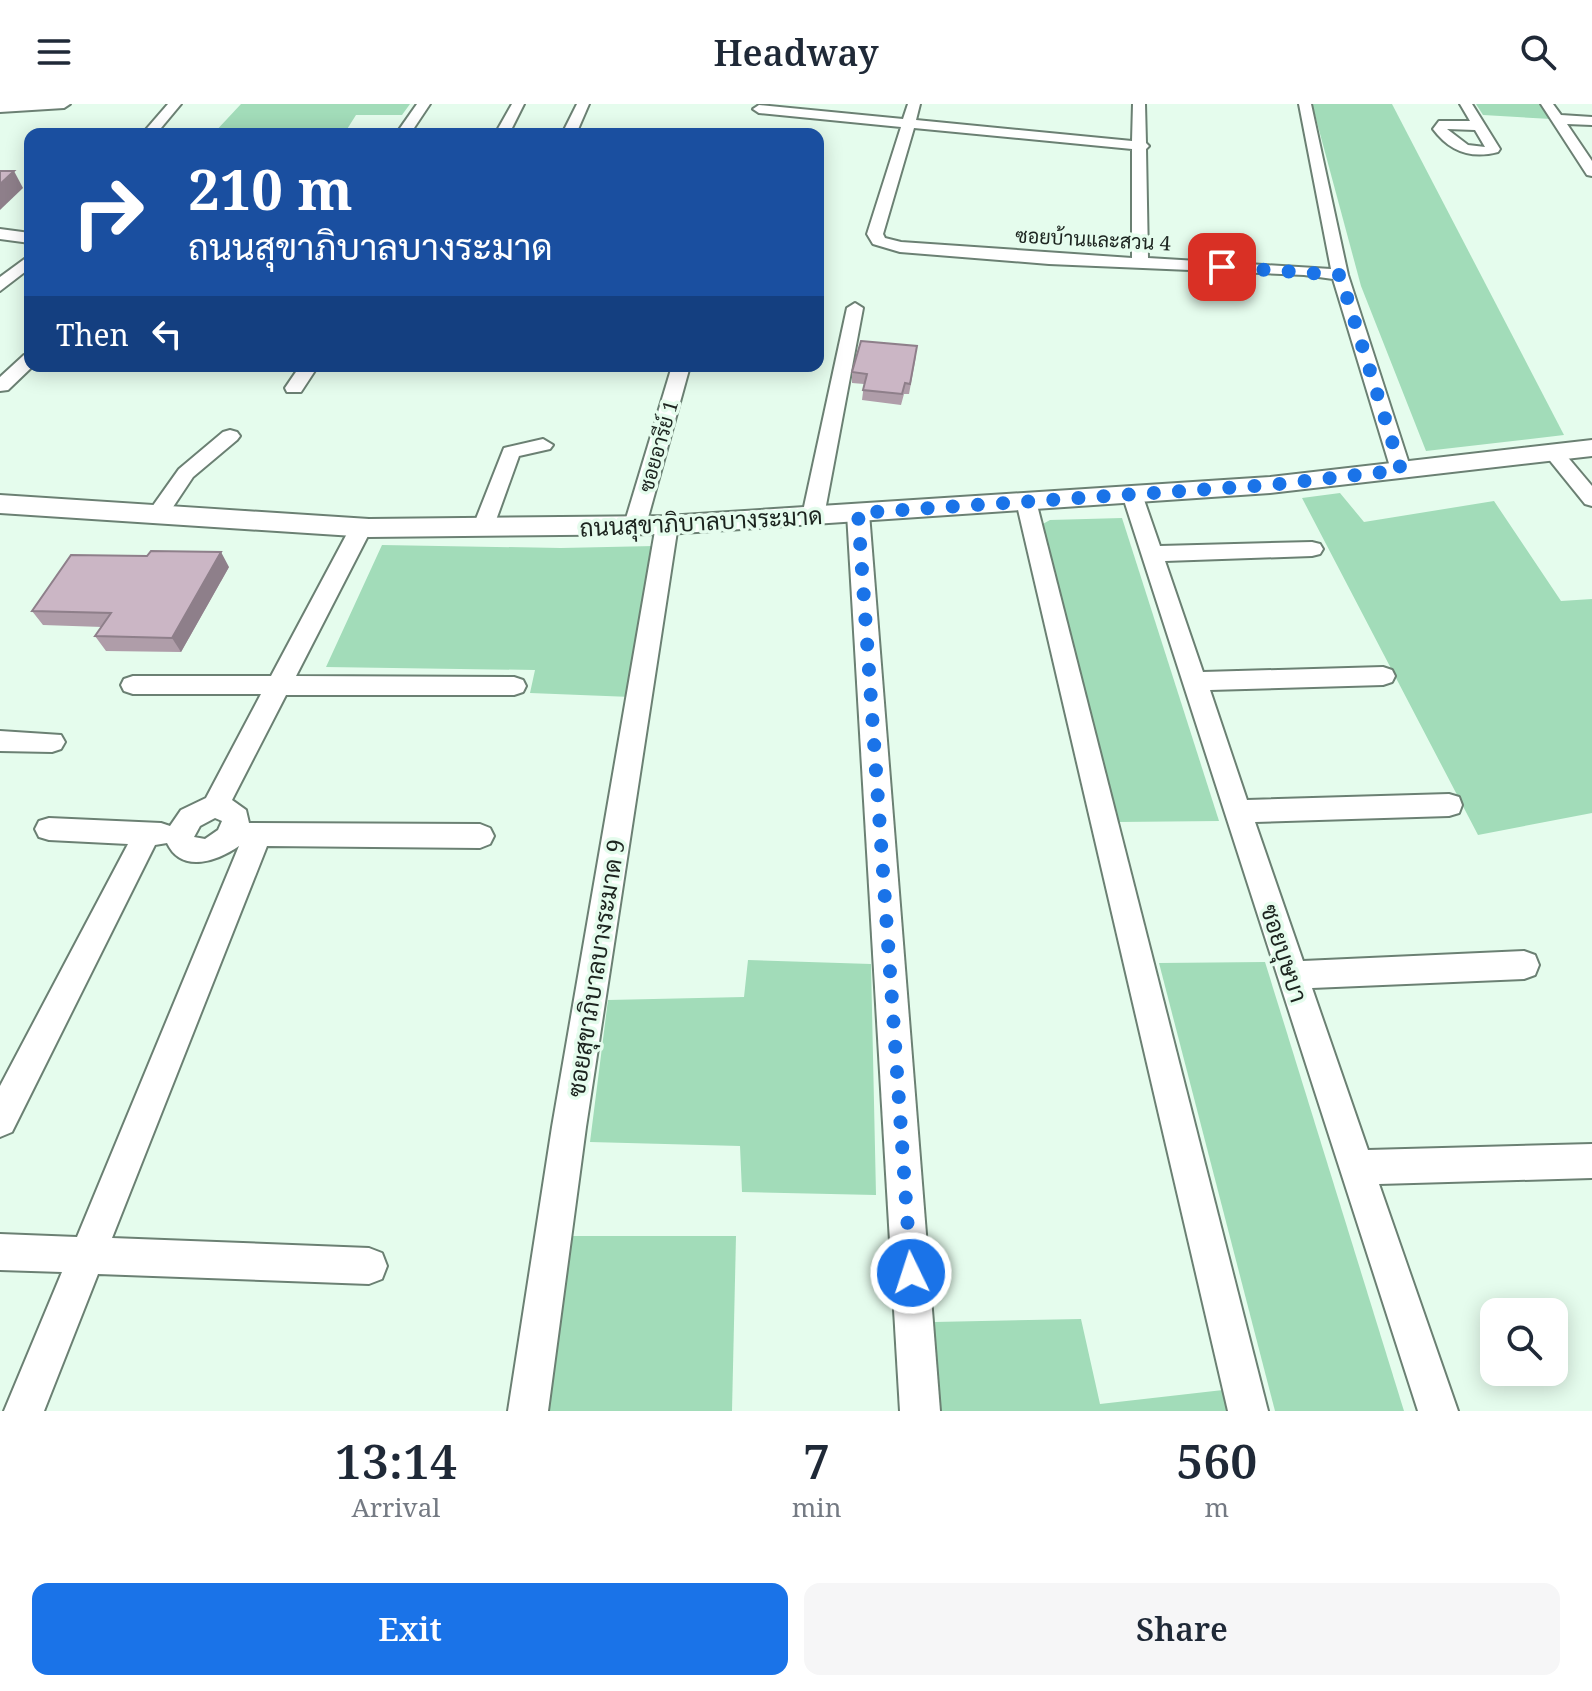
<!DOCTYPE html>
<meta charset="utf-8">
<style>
body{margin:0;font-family:"Noto Serif",Sarabun,serif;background:#f6f6f7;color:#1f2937;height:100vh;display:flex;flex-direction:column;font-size:30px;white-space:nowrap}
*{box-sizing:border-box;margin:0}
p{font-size:26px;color:#747a83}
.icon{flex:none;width:44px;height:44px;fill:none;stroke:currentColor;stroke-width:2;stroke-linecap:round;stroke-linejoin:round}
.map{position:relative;height:1307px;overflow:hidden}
.details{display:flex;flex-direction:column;background:#fff;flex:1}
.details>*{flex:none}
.top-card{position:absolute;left:24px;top:24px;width:800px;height:244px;border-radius:16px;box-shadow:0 4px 20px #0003;background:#1a4fa0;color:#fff;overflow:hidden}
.controls{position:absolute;left:1480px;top:1194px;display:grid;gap:16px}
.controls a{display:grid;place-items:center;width:88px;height:88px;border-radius:16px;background:#fff;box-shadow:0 4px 20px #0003;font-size:40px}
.pin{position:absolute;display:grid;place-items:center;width:68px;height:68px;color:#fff;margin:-34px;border-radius:16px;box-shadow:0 4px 12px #0006}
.me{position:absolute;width:88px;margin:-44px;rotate:356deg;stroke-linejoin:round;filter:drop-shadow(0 0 6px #0008)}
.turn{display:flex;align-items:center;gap:28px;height:168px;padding:0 32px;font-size:36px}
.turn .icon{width:104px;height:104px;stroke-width:2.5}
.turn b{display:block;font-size:56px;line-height:68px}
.then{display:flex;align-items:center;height:76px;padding:0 32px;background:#0003;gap:16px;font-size:30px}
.eta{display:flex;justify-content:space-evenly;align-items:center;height:136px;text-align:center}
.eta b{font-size:48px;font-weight:600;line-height:56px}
.primary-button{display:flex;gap:16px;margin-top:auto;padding:16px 32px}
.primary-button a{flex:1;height:92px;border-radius:16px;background:#1a73e8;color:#fff;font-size:32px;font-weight:600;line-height:92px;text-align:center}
.primary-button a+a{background:#f6f6f7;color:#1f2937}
header{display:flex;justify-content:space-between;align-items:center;height:104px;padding:0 32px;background:#fff;font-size:36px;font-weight:600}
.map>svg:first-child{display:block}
</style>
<header><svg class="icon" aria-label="menu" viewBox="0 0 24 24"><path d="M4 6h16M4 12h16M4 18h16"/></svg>Headway<svg class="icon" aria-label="search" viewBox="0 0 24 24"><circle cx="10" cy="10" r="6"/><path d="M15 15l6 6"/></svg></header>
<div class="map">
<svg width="1592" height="1307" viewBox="0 0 1592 1307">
<rect width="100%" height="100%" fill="#e5fced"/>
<g fill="#a2dcb9">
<path d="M241 0H410L402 11H356L344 30H213Z"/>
<path d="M1312 0H1392L1564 331 1426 347 1361 182Z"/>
<path d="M1476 0H1540L1551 15 1483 11Z"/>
<path d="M1340 389 1364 418 1494 397 1561 497 1592 495V709L1478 731 1302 394Z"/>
<path d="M1122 414 1219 717 1118 718 1041 421 1050 416Z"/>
<path d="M382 441 561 444 654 442 631 593 530 589 535 566 326 563Z"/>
<path d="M748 856 871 860 876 1091 742 1088 740 1042 590 1038 608 896 744 893Z"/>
<path d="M1265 858 1404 1307H1275L1159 859Z"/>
<path d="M568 1132H736L732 1307H549Z"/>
<path d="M1081 1215 1100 1300 1223 1286 1228 1307H940L934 1218Z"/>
</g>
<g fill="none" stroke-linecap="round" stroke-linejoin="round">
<g stroke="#6b8073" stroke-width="4">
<g id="minor">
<path d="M0 0H70L64 4 0 8Z"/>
<path d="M168 0H181L156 30H142Z"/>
<path d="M417 0H430L410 30H396Z"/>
<path d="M512 0H524L509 30H495Z"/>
<path d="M577 0H589L576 30H562Z"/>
<path d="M908 0H920L916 16 1132 37 1133 0H1145L1146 39 1149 42 1146 45 1148 154 1331 165 1299 0H1311L1348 171 1411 366 1408 370H1394L1391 366 1333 175 1304 171 1049 160 900 148 873 140 867 130 901 23 759 9 753 5 759 1 903 15ZM914 24 1132 45V154L901 138 885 134 883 130Z"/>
<path d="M1460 0H1472L1500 45 1498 48C1471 55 1450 48 1433 25L1439 17H1470ZM1447 25 1475 26 1485 43 1468 41Z"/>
<path d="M1541 0H1553L1561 11 1592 13V21L1567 20 1592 57V72L1587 71Z"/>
<path d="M0 125 30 129V139L0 135Z"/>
<path d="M30 151V164L0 187V173Z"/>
<path d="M855 199 863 204 824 412 813 419 802 412 847 204Z"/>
<path d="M30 250V262H33L8 286 0 287V273L24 251Z"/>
<path d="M300 262H318L301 288H287L285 284Z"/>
<path d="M672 262H690L646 421 635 428 624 421Z"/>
<path d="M230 326 237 328 240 332 237 336 193 373 165 415H151L147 410 179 365 223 328Z"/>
<path d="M543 335 553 341 550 345 519 352 491 430H475L472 425 504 344Z"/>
<path d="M1553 342 1560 344 1592 382V402L1585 400 1543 348Z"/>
<path d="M1132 383 1142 390 1160 442 1312 438 1320 440 1323 445 1320 450 1312 452 1165 457 1203 568 1383 563 1392 566 1395 572 1392 578 1383 581 1210 586 1247 696 1449 690 1459 693 1462 701 1459 709 1449 712 1255 718 1303 857 1524 847 1535 851 1539 861 1535 871 1524 875 1312 884 1368 1046 1592 1040V1074L1379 1080 1458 1307H1418L1122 390Z"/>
<path d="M1026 390 1036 397 1268 1307H1228L1016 397Z"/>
<path d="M858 402 869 409 940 1307H900L847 409Z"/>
<path d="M667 414 678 421 586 1023 548 1307H508L552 1023 656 421Z"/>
<path d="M361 417 369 419 372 424 296 572 514 573 523 576 526 582 523 588 514 591H286L232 696 246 706 249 719 480 720 490 724 494 732 490 740 480 744 267 742 112 1134 369 1144 382 1149 387 1162 382 1175 369 1180 98 1170 44 1307H4L62 1168 0 1166V1130L77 1133 239 742C219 756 182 771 167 739L155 741 12 1028 0 1033V982L128 740 49 736 39 733 35 725 39 717 49 714 161 719 170 722 181 706 206 694 261 590H133L124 587 121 581 124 575 133 572H271L350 424 353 419ZM215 714 222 717 218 726 205 735 194 733 200 722Z"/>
<path d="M0 627 61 631 65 638 61 645 52 648 0 647Z"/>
</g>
</g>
<g stroke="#6b8073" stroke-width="4">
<path id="tertiary" d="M1592 336V352L1270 389 667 430 369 433 0 409V391L369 415 667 412 1270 373Z"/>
</g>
<use href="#minor" fill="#fff" fill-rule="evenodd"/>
<use href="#tertiary" fill="#fff" fill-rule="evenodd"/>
</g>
<g fill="#af9da9">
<path d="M916 252 909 290H904L901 301 862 296 864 280 852 279V268Z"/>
<path d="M229 463 181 548 106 547 95 532 102 523 43 521 32 507Z"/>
</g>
<g fill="#8e7f8a">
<path d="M14 67 23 84 0 106V80Z"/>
<path d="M221 448 229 463 181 548 172 534Z"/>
</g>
<g fill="#cbb6c5" stroke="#8e7f8a" stroke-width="2">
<path d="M0 67H14L0 80Z"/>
<path d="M861 237 917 242 910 280 905 279 902 290 863 286 867 270 852 268Z"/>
<path d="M151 447 221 448 172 534 95 532 111 509 32 507 71 451 147 452Z"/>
</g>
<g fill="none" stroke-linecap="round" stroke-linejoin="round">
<path stroke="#1a73e8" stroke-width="14" stroke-dasharray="0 25.2" d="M911 1169 858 409 1270 381 1401 366 1340 171 1222 163"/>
</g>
<g text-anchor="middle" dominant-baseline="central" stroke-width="7" stroke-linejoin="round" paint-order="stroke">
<g font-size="20" fill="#1c241f" stroke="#e5fced">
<text transform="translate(1093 135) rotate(3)">ซอยบ้านและสวน 4</text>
<text transform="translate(658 342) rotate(-74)">ซอยอารีย์ 1</text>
</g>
<g font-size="24" fill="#1c241f" stroke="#e5fced">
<text transform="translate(701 417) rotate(-3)">ถนนสุขาภิบาลบางระมาด</text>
<text transform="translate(1285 849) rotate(72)">ซอยบุษบา</text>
<text transform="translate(595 864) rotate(-81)">ซอยสุขาภิบาลบางระมาด 9</text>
</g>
</g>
</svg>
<div class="controls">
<a><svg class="icon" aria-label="search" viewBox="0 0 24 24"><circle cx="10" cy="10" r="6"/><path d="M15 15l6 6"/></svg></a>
</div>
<div class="pin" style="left:1222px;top:163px;background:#d93025"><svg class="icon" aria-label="arrive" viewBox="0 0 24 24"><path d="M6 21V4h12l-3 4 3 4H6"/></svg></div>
<svg class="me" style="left:911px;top:1169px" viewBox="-20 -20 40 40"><circle r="17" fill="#1a73e8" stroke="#fff" stroke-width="3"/><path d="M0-11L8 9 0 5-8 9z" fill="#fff"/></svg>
<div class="top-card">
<div class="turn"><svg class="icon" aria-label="right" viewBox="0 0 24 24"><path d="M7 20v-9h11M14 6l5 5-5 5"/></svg><div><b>210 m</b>ถนนสุขาภิบาลบางระมาด</div></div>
<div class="then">Then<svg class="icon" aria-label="left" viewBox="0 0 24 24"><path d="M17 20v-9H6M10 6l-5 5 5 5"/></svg></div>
</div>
</div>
<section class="details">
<div class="eta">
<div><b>13:14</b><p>Arrival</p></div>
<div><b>7</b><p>min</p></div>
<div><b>560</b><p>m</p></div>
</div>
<div class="primary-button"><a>Exit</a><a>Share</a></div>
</section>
